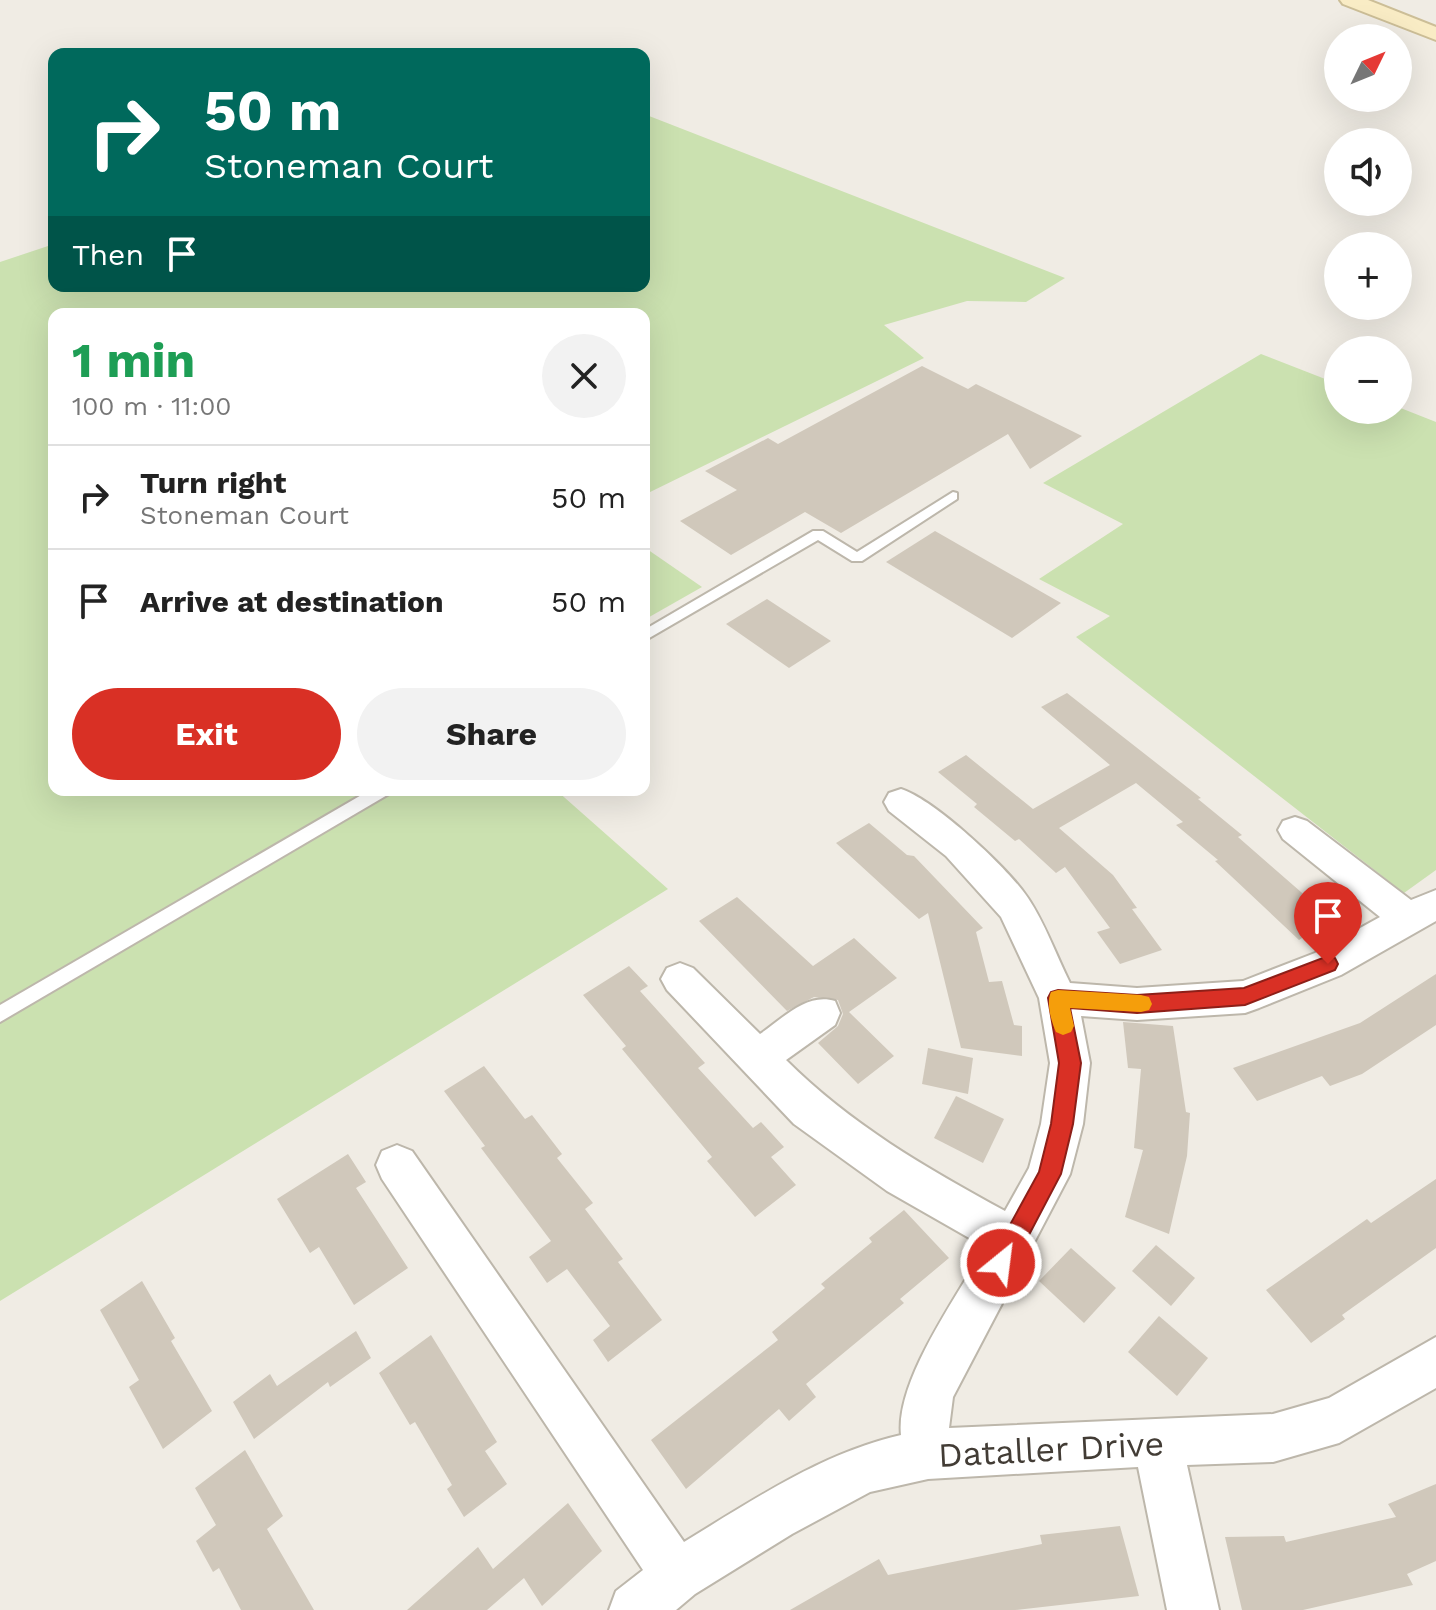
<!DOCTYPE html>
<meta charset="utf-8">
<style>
body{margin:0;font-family:"Work Sans",sans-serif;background:#f2f2f2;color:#222;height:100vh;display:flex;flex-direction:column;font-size:30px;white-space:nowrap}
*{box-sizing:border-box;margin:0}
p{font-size:26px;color:#767676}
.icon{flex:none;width:44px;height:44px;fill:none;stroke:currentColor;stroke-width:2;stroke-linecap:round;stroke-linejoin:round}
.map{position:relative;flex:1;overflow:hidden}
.details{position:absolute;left:48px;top:308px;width:602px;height:488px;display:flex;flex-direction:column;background:#fff;border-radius:16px;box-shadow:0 8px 32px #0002}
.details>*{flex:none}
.guide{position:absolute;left:48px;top:48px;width:602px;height:244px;border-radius:16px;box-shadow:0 8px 32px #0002;background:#00695c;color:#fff;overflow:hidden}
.needle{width:52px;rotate:47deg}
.buttons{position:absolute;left:1324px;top:24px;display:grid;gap:16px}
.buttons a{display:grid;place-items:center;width:88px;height:88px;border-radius:50%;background:#fff;box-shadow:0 8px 32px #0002;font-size:40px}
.pin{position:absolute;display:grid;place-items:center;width:68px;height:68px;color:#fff;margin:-82px -34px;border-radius:50% 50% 50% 0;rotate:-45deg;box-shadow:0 0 8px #0007}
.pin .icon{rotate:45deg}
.me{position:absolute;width:88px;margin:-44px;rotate:29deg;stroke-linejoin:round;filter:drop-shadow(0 0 6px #0008)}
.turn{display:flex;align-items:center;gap:28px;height:168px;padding:0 24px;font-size:36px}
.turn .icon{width:104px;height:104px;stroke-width:2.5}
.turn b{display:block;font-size:56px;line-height:68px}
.then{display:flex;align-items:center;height:76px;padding:0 24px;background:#0003;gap:16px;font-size:30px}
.round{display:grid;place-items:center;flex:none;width:84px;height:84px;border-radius:42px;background:#f2f2f2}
.headline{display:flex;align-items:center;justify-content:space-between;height:136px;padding:0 24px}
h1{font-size:48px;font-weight:700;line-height:60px;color:#1e9e55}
.button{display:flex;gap:16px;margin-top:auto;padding:16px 24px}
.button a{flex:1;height:92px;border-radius:48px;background:#d93025;color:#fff;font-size:32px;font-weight:700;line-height:92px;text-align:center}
.button a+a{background:#f2f2f2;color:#222}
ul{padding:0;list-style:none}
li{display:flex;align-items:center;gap:24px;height:104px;padding:0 24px;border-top:2px solid #e0e0e0}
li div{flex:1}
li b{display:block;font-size:30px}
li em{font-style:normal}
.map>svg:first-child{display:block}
</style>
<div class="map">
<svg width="1436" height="1610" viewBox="0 0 1436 1610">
<rect width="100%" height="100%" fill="#f0ece4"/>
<g fill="#cbe1b0">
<path d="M644 114 1065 278 1026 302 967 301 884 325 924 358 644 495V314H54V790H556L668 889 0 1301V262L54 244V286H644Z"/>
<path d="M1261 354 1338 384V410H1398V407L1436 422V870L1404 893 1076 637 1110 616 1039 579 1123 524 1043 483Z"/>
<path d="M644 547 702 587 644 620Z"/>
</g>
<g fill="#d0c8bb">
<path d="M922 366 968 389 976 384 1082 436 1030 469 1008 434 841 533 805 512 731 555 680 521 737 490 705 471 768 438 778 444Z"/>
<path d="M935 531 1061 603 1012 638 886 562Z"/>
<path d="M767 599 831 641 789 668 726 624Z"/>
<path d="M1067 693 1201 798 1198 799 1242 835 1238 837 1332 919 1299 940 1215 861 1218 860 1176 825 1183 822 1136 783 1059 828 1113 875 1137 908 1132 909 1162 950 1120 964 1097 932 1110 928 1065 867 1056 873 1019 839 1015 841 974 807 977 804 938 772 966 755 1033 809 1110 765 1041 707Z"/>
<path d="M869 823 907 855 914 856 983 928 976 932 989 982 1002 981 1014 1025 1022 1026V1056L961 1048 928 913 919 919 836 843Z"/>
<path d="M737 897 813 966 854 938 897 978 849 1012 894 1056 858 1084 818 1043 838 1026 843 1014 838 1000 814 997 787 1011 699 921Z"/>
<path d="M629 966 648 986 640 991 705 1063 698 1068 753 1128 761 1122 784 1147 771 1157 796 1185 755 1217 707 1161 712 1157 622 1049 626 1046 583 995Z"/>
<path d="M1436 974V1025L1362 1074 1330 1086 1322 1076 1257 1101 1233 1068 1360 1023Z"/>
<path d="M1123 1022 1173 1026 1186 1112 1190 1113 1187 1156 1169 1234 1125 1217 1143 1150 1134 1148 1141 1069 1128 1068Z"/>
<path d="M928 1048 973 1058 968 1094 922 1084Z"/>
<path d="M484 1066 525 1119 532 1115 562 1154 557 1158 593 1203 585 1209 623 1259 618 1262 662 1320 608 1362 593 1340 610 1326 567 1269 547 1283 529 1257 551 1241 481 1148 485 1146 444 1091Z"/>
<path d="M956 1096 1004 1119 983 1163 934 1138Z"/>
<path d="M348 1154 366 1182 356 1188 408 1268 354 1305 319 1247 310 1253 277 1199Z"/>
<path d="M1436 1179V1248L1342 1315 1345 1319 1311 1343 1266 1290 1367 1219 1371 1223Z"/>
<path d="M904 1210 949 1258 900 1299 904 1303 806 1384 816 1397 789 1421 779 1409 686 1489 651 1440 778 1340 772 1332 825 1288 821 1284 872 1242 869 1238Z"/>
<path d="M1156 1245 1195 1278 1171 1306 1132 1271Z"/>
<path d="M1071 1248 1116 1288 1084 1323 1039 1281Z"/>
<path d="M142 1281 175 1338 171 1341 212 1411 163 1449 129 1387 139 1380 100 1310Z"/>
<path d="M1159 1316 1208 1358 1177 1396 1128 1352Z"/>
<path d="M356 1331 371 1358 330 1387 328 1382 254 1439 233 1402 270 1374 277 1386Z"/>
<path d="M431 1335 497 1442 485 1451 507 1484 464 1517 447 1489 452 1485 415 1422 410 1425 379 1373Z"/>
<path d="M245 1450 283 1516 267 1529 314 1610H241L219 1568 213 1572 196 1541 216 1525 195 1488Z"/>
<path d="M1436 1484V1561L1407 1574 1413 1585 1303 1610H1242L1225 1537 1284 1536 1286 1542 1396 1517 1388 1504Z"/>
<path d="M568 1503 602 1551 542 1606 524 1578 487 1610H407L478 1547 493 1569Z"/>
<path d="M1120 1526 1139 1596 1015 1610H790L879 1559 888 1575 1042 1544 1040 1535Z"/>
</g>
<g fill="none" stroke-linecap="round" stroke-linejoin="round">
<g stroke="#bdb7ab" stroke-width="4">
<g id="lane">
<path d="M953 492 957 493V499L862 561H852L818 540 644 641V630L813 531H823L857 552Z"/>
<path d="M370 790H391L389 794 0 1022V1005Z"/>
</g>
</g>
<g stroke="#bdb7ab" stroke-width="4">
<path id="street" d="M901 789C935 800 1008 868 1028 898 1045 923 1056 955 1070 983L1137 988 1243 981 1315 953 1380 917 1283 839 1278 830 1283 821 1295 817 1307 821 1411 900 1436 890V921L1341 975 1259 1008 1245 1013 1137 1020 1081 1016 1090 1063 1083 1124 1070 1174 953 1397 949 1428 1273 1414 1329 1398 1436 1337V1388L1339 1443 1273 1462 1187 1465 1219 1610H1167L1138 1467 928 1479 870 1492 792 1534 695 1594 676 1610H609L616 1591 643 1570 382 1179 376 1165 382 1151 397 1145 412 1151 684 1542C753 1500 822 1453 901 1435 895 1381 958 1295 985 1247L887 1191 794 1124 667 990 661 979 667 968 680 963 693 968 760 1034C782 1019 807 992 835 1001L840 1013 835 1025 786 1060C850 1124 926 1168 1005 1211L1029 1168 1041 1124 1050 1063 1039 998 1001 917 946 856 889 811 884 802 889 793Z"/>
</g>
<g stroke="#ccbe97" stroke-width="4">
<path id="secondary" d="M1340 0H1368L1436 27V40L1343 4Z"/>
</g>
<use href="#lane" fill="#fff" fill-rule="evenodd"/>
<use href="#street" fill="#fff" fill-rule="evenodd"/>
<use href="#secondary" fill="#f9ecc5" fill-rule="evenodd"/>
</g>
<path fill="#d93025" stroke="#8d1f18" stroke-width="2" d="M1328 956 1335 958 1338 964 1335 970 1245 1005 1137 1013 1070 1008 1081 1063 1073 1124 1061 1174 1010 1271 1001 1275 993 1271 989 1263 1039 1172 1051 1124 1059 1063 1048 998 1051 992 1058 990 1137 995 1244 988Z"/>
<path fill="#f59e0b" d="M1058 990 1141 995 1149 997 1152 1004 1149 1010 1141 1012 1070 1008 1074 1026 1071 1032 1063 1035 1056 1032C1051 1021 1046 1003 1051 992Z"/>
<g text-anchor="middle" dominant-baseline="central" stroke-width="8" stroke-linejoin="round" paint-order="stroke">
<g font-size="34" fill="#423c35" stroke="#fff">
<text transform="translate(1051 1449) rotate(-3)">Dataller Drive</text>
</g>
</g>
</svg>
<div class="buttons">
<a><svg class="needle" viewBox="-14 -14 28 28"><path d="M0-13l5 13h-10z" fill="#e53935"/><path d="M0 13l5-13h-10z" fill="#767676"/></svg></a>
<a><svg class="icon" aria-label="sound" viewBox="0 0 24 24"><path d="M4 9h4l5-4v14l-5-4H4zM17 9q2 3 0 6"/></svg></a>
<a>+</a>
<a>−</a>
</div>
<div class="pin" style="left:1328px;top:964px;background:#d93025"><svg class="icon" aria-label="arrive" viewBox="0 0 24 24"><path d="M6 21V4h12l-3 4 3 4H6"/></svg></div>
<svg class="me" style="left:1001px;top:1263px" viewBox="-20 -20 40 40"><circle r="17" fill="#d93025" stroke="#fff" stroke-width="3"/><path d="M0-11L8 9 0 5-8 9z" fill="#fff"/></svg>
<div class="guide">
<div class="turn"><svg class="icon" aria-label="right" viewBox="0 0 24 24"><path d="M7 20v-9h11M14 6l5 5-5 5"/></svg><div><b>50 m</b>Stoneman Court</div></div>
<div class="then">Then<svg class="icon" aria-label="arrive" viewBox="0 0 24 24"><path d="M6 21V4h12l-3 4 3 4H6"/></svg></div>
</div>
<section class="details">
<div class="headline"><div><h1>1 min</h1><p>100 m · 11:00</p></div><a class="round"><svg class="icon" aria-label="close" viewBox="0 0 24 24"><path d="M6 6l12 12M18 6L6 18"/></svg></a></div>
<ul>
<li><svg class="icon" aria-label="right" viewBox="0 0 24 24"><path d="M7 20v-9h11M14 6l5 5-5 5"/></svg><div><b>Turn right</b><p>Stoneman Court</p></div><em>50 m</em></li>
<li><svg class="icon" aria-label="arrive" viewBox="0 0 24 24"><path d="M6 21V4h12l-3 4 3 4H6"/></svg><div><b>Arrive at destination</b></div><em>50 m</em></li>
</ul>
<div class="button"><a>Exit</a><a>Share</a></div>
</section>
</div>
